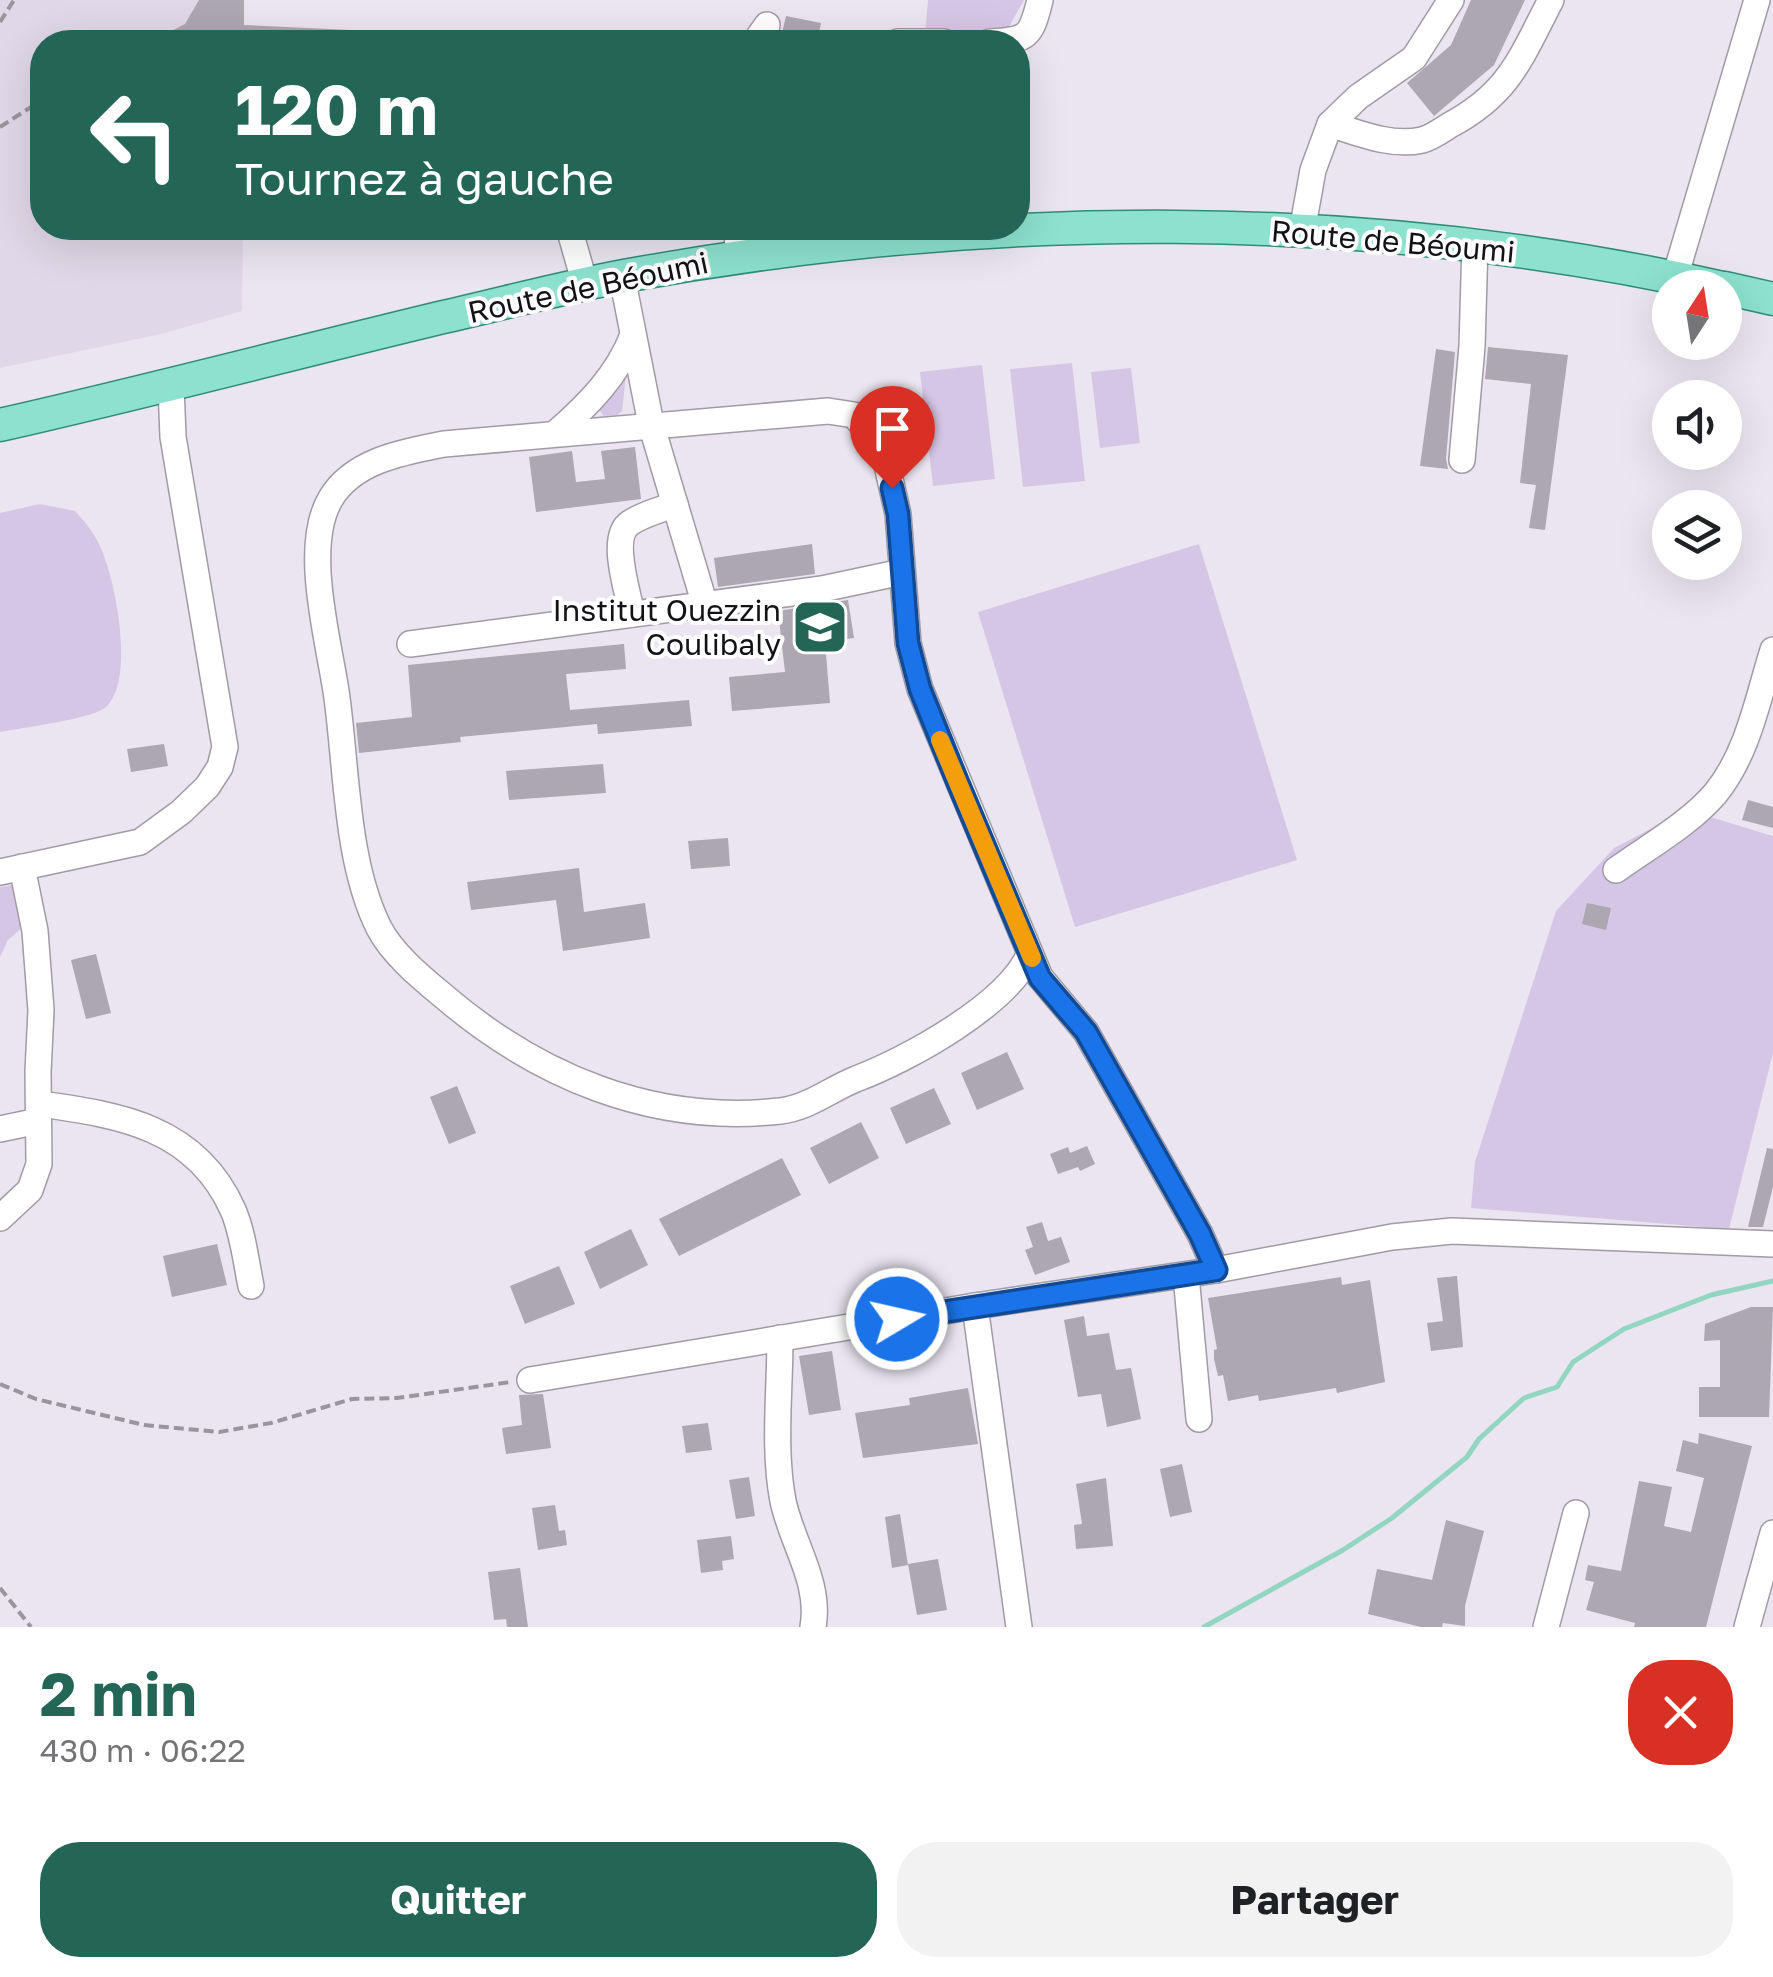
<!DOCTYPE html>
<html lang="fr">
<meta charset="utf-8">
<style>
body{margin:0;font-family:"Golos Text",sans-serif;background:#f2f2f2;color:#202124;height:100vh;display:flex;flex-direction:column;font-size:38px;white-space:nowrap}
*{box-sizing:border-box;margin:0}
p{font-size:32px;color:#757577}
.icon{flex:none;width:55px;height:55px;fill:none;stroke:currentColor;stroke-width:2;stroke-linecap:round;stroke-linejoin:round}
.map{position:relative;height:1627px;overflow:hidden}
.sheet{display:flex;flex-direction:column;background:#fff;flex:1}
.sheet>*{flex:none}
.top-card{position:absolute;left:30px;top:30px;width:1000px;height:210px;border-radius:40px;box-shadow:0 10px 40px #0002;background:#236656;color:#fff;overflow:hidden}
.needle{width:65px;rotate:12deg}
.controls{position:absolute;left:1652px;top:270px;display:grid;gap:20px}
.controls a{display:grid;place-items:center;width:90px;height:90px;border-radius:50%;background:#fff;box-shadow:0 10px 40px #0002;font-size:50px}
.pin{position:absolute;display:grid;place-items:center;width:85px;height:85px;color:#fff;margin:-102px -42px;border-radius:50% 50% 50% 0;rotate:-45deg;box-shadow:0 0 10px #0007}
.pin .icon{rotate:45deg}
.me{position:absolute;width:110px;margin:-55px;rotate:81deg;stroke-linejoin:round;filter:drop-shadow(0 0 8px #0008)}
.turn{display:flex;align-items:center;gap:35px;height:210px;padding:0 40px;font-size:45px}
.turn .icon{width:130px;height:130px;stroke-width:2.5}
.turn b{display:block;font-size:70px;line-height:85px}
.round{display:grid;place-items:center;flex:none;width:105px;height:105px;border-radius:40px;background:#f2f2f2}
.headline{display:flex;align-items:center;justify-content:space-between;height:170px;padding:0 40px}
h1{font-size:60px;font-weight:700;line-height:75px;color:#236656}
.primary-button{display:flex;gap:20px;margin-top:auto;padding:20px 40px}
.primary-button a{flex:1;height:115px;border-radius:40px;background:#236656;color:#fff;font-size:40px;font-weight:700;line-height:115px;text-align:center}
.primary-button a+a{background:#f2f2f2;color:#202124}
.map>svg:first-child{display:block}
</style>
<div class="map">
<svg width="1773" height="1627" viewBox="0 0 1773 1627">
<rect width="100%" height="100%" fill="#eae5f0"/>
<path fill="#e0d7e8" d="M0 0H244V42H42V228H243L242 311 161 334 0 368Z"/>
<g fill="#d6c6e5">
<path d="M928 0H1024L1007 30 925 36Z"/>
<path d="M1072 363 1085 481 1023 487 1010 369Z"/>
<path d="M627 365 622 411 617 415 604 416 596 406Z"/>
<path d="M982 365 995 479 933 486 920 372Z"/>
<path d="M1131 368 1140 443 1100 448 1091 372Z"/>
<path d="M40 504 75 511C84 521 92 530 98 542 115 574 136 680 106 707 93 719 20 728 0 732V513Z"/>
<path d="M1199 544 1297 860 1075 927 978 612Z"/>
<path d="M1687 810 1773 836V1053L1729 1229 1471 1208 1475 1162 1556 911 1614 848Z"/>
<path d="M13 885 26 924 8 940 0 957V887Z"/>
</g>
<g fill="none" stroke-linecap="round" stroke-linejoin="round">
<path stroke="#92d5c1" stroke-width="5" d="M1204 1627 1343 1550 1392 1518 1467 1457 1479 1439 1524 1398 1557 1387 1573 1362 1624 1329 1711 1295 1773 1281"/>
</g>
<g fill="#aca7b1">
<path d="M199 0H244V25L351 30V42H149L185 24Z"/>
<path d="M1471 0H1525L1494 65 1434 116 1407 83 1451 45Z"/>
<path d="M786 16 821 23 817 42H780Z"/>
<path d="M1488 347 1568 355 1545 530 1529 528 1536 485 1520 483 1531 384 1485 379Z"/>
<path d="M1436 349 1455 352 1446 459 1448 469 1420 466Z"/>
<path d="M635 447 641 499 536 512 529 457 572 451 576 482 605 479 601 451Z"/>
<path d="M812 544 815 574 718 587 714 558Z"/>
<path d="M848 600 854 638 825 642 830 703 732 711 729 677 785 672 778 611Z"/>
<path d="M624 644 626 669 566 674 570 710 689 700 692 726 598 734 597 724 460 737 461 742 359 753 356 723 412 717 408 665Z"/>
<path d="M164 744 168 766 131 772 127 749Z"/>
<path d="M603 764 606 793 509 800 506 771Z"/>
<path d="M1748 800 1773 807V828L1742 820Z"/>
<path d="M728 838 730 866 691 869 688 841Z"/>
<path d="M579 868 584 912 645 903 650 938 563 951 556 900 471 910 467 882Z"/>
<path d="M1587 903 1611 908 1606 930 1582 924Z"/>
<path d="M96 954 111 1013 86 1019 71 960Z"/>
<path d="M1007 1052 1024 1089 977 1110 961 1073Z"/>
<path d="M457 1086 476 1133 449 1144 430 1097Z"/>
<path d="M934 1088 951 1124 906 1144 890 1108Z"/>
<path d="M861 1122 879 1158 829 1184 810 1148Z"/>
<path d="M1087 1146 1095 1164 1080 1171 1078 1167 1058 1174 1050 1154 1068 1147 1070 1153Z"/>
<path d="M1767 1148 1773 1149V1187L1763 1227H1748Z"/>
<path d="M782 1158 801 1195 679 1256 659 1219Z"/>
<path d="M1042 1222 1048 1241 1061 1237 1070 1262 1035 1275 1025 1250 1033 1247 1026 1227Z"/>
<path d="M631 1229 648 1265 600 1289 584 1252Z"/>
<path d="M217 1244 227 1285 172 1297 163 1256Z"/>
<path d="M559 1266 575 1304 525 1324 510 1286Z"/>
<path d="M1457 1276 1463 1347 1431 1351 1427 1323 1443 1321 1437 1278Z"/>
<path d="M1341 1277 1342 1285 1370 1280 1385 1382 1337 1393 1336 1388 1259 1401 1258 1395 1228 1401 1223 1375 1218 1376 1214 1359V1350L1217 1349 1208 1298Z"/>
<path d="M1751 1307H1773L1769 1417H1699V1387H1720V1340L1704 1341 1705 1324Z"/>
<path d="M1084 1316 1087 1336 1109 1333 1116 1370 1131 1368 1141 1419 1107 1427 1101 1394 1078 1397 1064 1320Z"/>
<path d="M832 1351 841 1410 809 1415 799 1356Z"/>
<path d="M968 1388 978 1444 863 1458 855 1413 910 1405 909 1398Z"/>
<path d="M543 1394 551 1448 506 1454 502 1428 522 1425 519 1395Z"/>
<path d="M708 1423 712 1450 686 1453 682 1426Z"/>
<path d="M1699 1433 1752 1446 1706 1627H1634L1635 1623 1586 1610 1594 1582 1585 1580 1588 1565 1621 1571 1639 1481 1672 1487 1664 1526 1691 1532 1704 1478 1676 1471 1683 1440 1698 1444Z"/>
<path d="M1182 1464 1192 1512 1170 1517 1160 1469Z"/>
<path d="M749 1477 755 1516 736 1519 729 1480Z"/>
<path d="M1106 1478 1113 1546 1076 1549 1074 1525 1082 1524 1076 1484Z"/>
<path d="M555 1505 559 1531 565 1530 567 1545 538 1550 532 1508Z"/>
<path d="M900 1514 908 1565 892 1568 885 1517Z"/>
<path d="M1446 1520 1484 1531 1465 1606V1626L1443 1623 1442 1627H1421L1368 1614 1377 1569 1432 1580Z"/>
<path d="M731 1536 734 1559 722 1561 723 1570 701 1573 697 1540Z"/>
<path d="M938 1559 947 1610 917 1615 908 1564Z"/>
<path d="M520 1568 528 1627H507L506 1619 494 1620 488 1572Z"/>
</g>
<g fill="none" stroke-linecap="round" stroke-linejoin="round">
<g stroke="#a09ba5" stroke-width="28">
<g id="minor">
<path d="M755 42 767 25"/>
<path d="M898 42H944"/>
<path d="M990 42C1028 40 1031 37 1040 0"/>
<path d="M1330 124C1358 133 1392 147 1422 140 1431 138 1442 130 1450 125 1510 93 1521 57 1551 0"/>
<path d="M569 228 585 284"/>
<path d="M1302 231 1313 170 1330 124 1358 97 1414 58 1451 0"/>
<path d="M737 257 738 228"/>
<path d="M622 277 651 424 705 605"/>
<path d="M1675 277 1757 0"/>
<path d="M556 433C588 405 618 375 633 335"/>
<path d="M1462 460 1472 346 1475 244"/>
<path d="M632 614C628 592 609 537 630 523 643 514 661 510 675 504"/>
<path d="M410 644 822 589 902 572"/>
<path d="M1616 870C1648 847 1689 824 1715 794 1748 754 1758 698 1773 650"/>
<path d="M0 872 140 842 181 812 207 787 220 767 225 747 173 437 171 386"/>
<path d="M1030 953C1009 1004 907 1060 856 1079 831 1089 808 1108 780 1111 652 1125 536 1076 441 994 419 976 392 953 379 928 345 860 347 765 336 691 328 638 302 545 331 498 354 460 404 452 444 444L828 411 854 415 873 437 886 461 898 514 908 643 920 689 1040 977 1086 1032 1200 1234 1216 1270"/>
<path d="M40 1104C120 1115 196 1127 233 1210 243 1233 246 1262 251 1286"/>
<path d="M0 1129 38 1121"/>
<path d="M0 1218 30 1190 39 1164 38 1072 41 1010 35 931 22 867"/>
<path d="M1186 1275 1199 1419"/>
<path d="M975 1306 1019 1627"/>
<path d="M780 1338C780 1391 773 1449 783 1501 792 1544 821 1582 813 1627"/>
<path d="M530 1380 975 1306 1216 1270 1392 1237 1452 1231 1773 1244"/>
<path d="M1546 1627 1576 1513"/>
<path d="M1747 1627 1773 1533"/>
</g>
</g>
<g stroke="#308c79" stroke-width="35">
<g id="major">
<path d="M1725 288 1773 299"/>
<path d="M0 425C146 392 290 354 435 319 498 305 560 288 624 276 986 210 1362 207 1723 288"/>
</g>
</g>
<g stroke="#99959d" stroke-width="4" stroke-dasharray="10 5" stroke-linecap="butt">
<path d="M0 22 14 0"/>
<path d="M0 127 42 100"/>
<path d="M0 1384 36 1399 144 1425 219 1432 271 1423 352 1399 397 1398 511 1382"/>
<path d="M0 1588 31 1627"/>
</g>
<use href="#minor" stroke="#fff" stroke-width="25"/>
<use href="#major" stroke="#8ce2ce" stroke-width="32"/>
</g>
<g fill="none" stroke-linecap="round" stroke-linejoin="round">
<g stroke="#114b97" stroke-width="25">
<path id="route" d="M892 488 898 514 908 643 920 689 958 783 1040 978 1086 1032 1200 1234 1216 1270 897 1319"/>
</g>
<use href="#route" stroke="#1a73e8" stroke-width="18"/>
<path stroke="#f59e0b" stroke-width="18" d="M940 740 1032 958"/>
</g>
<defs>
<g id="school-square" transform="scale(2.875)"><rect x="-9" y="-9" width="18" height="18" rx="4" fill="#236656" stroke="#fff"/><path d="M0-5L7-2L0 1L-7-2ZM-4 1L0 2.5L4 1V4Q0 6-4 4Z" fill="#fff"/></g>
</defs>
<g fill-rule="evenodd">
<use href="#school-square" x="820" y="627"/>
</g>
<g text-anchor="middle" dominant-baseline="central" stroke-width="8" stroke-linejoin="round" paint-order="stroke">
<g font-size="30" fill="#141216" stroke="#fff">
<text transform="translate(1393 241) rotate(5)">Route de Béoumi</text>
<text transform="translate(588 287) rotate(-12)">Route de Béoumi</text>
</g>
<g font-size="30" fill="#141216" stroke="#fff" text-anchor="end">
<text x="781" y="610">Institut Ouezzin<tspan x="781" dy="34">Coulibaly</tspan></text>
</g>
</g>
</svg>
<div class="controls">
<a><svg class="needle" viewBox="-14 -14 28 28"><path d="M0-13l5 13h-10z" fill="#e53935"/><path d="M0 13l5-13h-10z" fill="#757577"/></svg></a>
<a><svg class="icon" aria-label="sound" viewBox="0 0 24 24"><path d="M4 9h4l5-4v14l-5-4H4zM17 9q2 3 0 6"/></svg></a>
<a><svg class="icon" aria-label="layers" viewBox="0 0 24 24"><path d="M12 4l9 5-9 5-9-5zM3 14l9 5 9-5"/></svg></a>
</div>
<div class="pin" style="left:892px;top:488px;background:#d93025"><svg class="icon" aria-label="arrive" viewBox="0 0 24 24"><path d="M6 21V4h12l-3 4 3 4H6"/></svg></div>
<svg class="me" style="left:897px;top:1319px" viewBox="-20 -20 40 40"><circle r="17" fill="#1a73e8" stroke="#fff" stroke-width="3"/><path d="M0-11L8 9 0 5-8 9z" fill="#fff"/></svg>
<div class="top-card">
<div class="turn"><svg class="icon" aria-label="left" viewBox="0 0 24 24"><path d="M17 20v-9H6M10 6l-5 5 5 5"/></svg><div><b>120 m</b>Tournez à gauche</div></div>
</div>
</div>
<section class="sheet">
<div class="headline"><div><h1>2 min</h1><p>430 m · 06:22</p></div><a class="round" style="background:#d93025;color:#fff"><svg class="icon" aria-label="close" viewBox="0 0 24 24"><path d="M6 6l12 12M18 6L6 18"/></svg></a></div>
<div class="primary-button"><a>Quitter</a><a>Partager</a></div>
</section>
